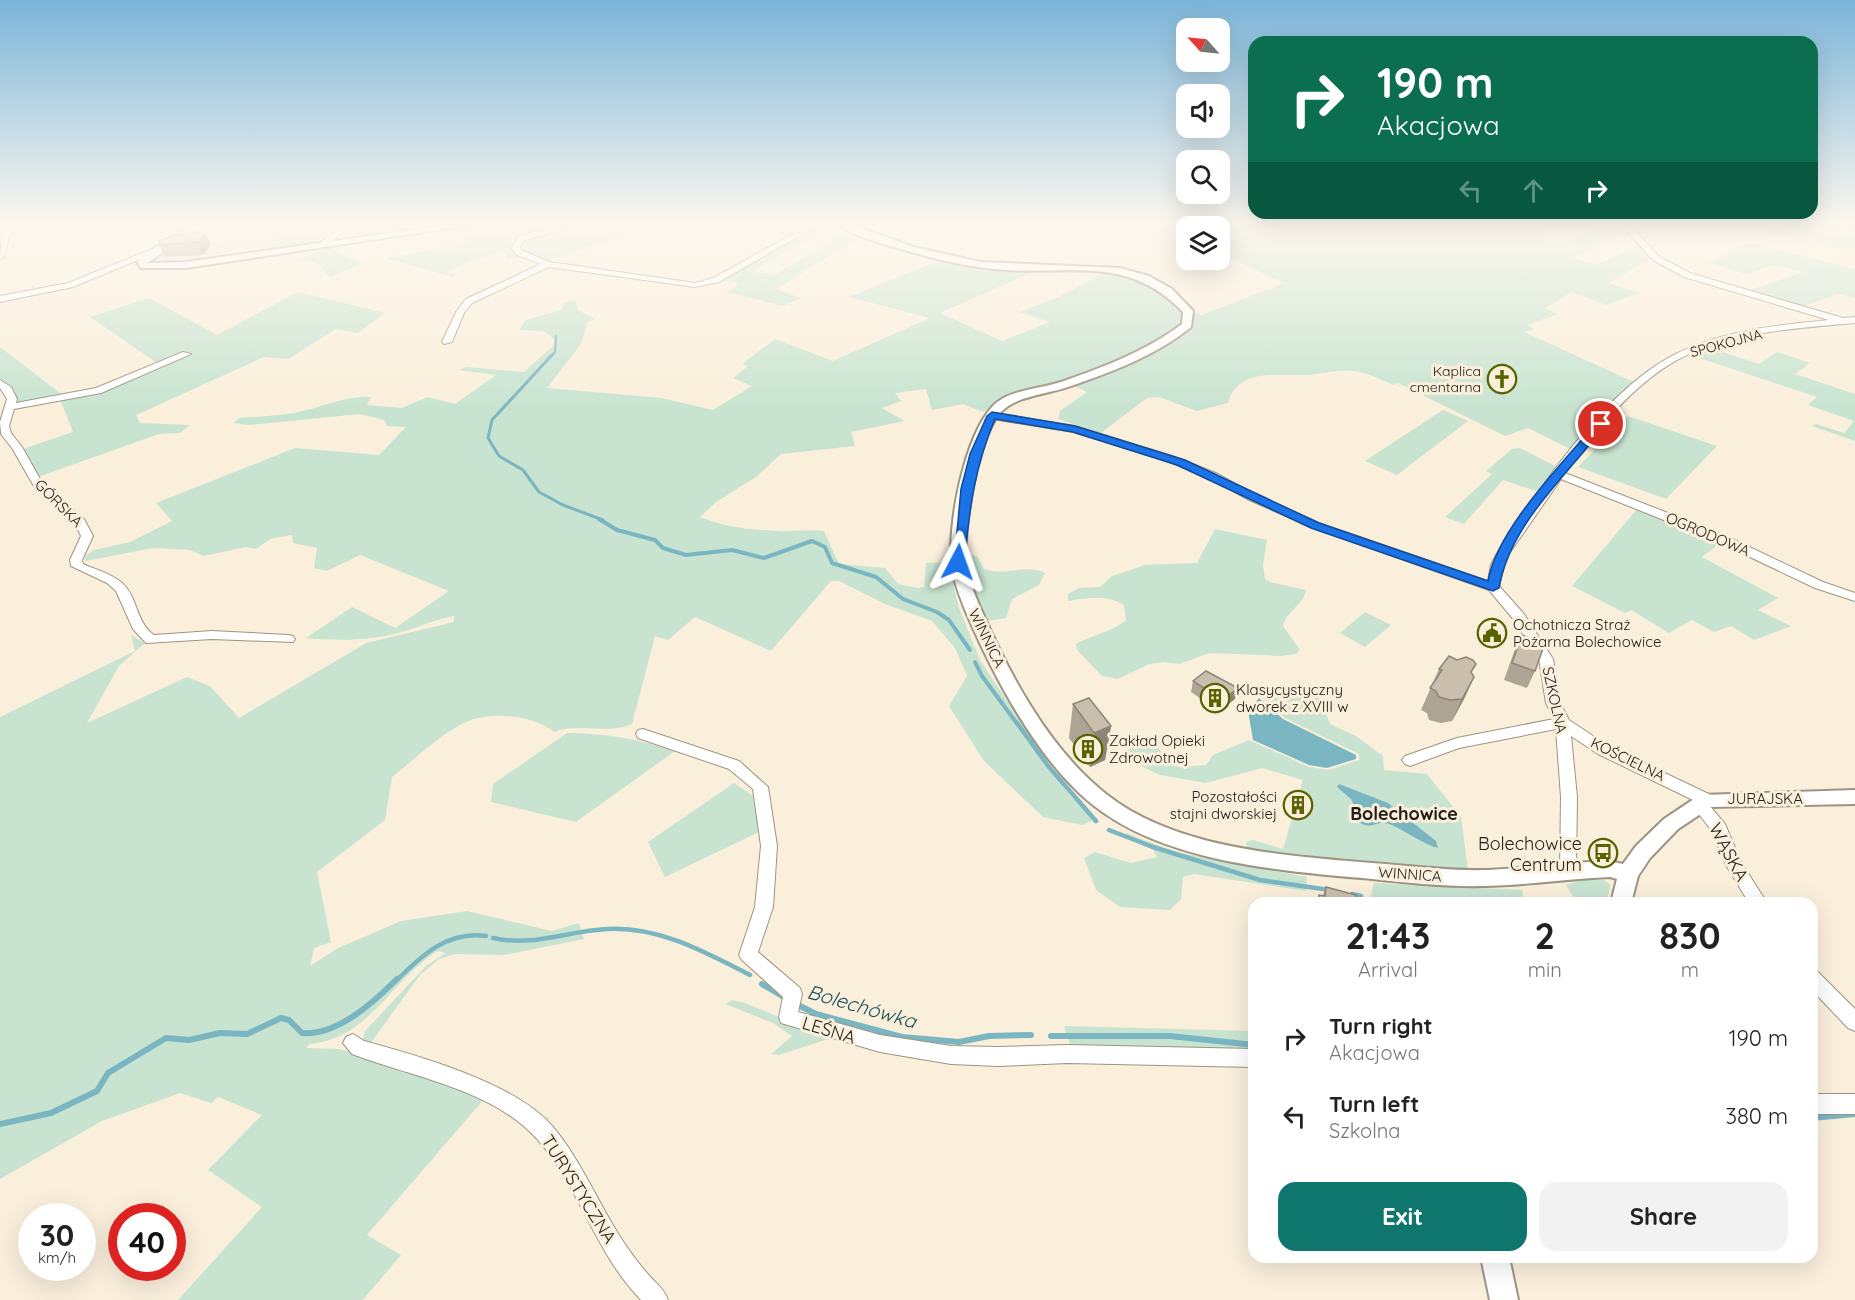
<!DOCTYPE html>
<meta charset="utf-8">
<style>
body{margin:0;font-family:Quicksand,sans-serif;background:#f2f2f2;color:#222;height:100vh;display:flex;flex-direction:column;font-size:22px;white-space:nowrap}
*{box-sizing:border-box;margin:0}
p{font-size:20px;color:#767676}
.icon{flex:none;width:33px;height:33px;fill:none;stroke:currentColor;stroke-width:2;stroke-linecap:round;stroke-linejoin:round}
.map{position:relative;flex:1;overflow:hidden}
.panel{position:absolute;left:1248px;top:897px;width:570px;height:366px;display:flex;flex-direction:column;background:#fff;border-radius:18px;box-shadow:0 6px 24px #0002}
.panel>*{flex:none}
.hud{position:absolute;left:1248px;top:36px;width:570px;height:183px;border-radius:18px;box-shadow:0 6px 24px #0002;background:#0b6e4f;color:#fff;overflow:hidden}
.needle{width:39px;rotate:297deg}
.controls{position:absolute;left:1176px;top:18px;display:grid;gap:12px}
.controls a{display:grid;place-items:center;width:54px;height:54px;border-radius:12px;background:#fff;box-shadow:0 6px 24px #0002;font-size:30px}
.speed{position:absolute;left:18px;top:1203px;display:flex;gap:12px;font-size:30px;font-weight:700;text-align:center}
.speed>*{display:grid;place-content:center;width:78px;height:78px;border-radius:50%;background:#fff;box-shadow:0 6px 24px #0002;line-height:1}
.speed small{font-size:15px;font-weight:400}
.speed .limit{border:9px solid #d22;background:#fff;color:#111}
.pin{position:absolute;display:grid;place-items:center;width:51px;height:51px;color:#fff;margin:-26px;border:3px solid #fff;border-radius:50%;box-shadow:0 2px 6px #0007}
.me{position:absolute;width:66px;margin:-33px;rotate:4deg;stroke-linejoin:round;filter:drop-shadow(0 0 4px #0008)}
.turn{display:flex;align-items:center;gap:21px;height:126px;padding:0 30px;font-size:27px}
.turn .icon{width:78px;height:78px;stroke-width:2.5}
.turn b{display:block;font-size:42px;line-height:51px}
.lanes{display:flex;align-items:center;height:57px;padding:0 30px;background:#0003;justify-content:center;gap:30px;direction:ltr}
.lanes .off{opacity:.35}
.eta{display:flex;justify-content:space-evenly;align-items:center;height:102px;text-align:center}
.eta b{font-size:36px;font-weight:700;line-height:42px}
.primary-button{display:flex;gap:12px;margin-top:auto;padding:12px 30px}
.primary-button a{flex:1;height:69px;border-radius:18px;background:#0f766e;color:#fff;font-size:24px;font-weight:700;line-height:69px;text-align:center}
.primary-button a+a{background:#f2f2f2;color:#222}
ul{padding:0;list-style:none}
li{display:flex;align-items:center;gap:18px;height:78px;padding:0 30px}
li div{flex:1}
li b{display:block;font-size:22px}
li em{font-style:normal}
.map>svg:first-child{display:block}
</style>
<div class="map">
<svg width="1855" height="1300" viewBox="0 0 1855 1300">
<rect width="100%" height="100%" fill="#faefdb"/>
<path fill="#f9dee4" d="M272 238V245L218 252 215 259 171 264 154 261 171 247Z"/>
<g fill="#c8e4d1">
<path d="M478 225H649L543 263 525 257 508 259 502 251 446 271 456 275 453 277 386 258 467 243 466 226Z"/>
<path d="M817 225 832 226 752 271 774 275 849 231 861 236 776 289 801 298 783 306 727 292 740 284 721 279Z"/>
<path d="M1165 225H1533L1542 232 1548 243 1572 240 1610 225H1621L1628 230 1574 258 1597 265 1640 244 1651 258 1609 283 1639 293 1606 305 1572 292 1545 308 1558 314 1527 325 1534 329 1524 332 1634 382 1572 450 1528 428 1505 436 1398 383 1393 385C1380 379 1368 373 1354 371 1339 369 1322 374 1307 375 1279 376 1238 367 1228 403L1197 411 1159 397 1147 398 1101 433 1058 419 1060 411 1087 392 1073 385 1181 336 1192 325V311L1201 315 1284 283 1220 253V226H1186V236Z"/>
<path d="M1751 225H1855V251L1749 227Z"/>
<path d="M334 232 322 243 215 259 271 247 272 238Z"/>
<path d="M1749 243 1855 269V298L1838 294 1804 306 1748 291 1803 272 1774 265 1746 274 1710 263Z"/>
<path d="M329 248 363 263 330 277 318 264 297 259Z"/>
<path d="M943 259 1038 270 940 313 1002 341 1050 322 1020 312 1061 296 1105 272C1132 275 1151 283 1171 300 1178 306 1185 315 1180 324 1164 349 1028 394 995 405L983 412 963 404 932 410 926 389 895 393 901 401 882 408 905 421 851 432 855 446 781 454 756 477 716 502 700 517C723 527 753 530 778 531 794 532 808 529 824 531L839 564 885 568 898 584 918 588 924 587 926 563 948 562 959 608 980 660 1070 796 1096 819 1082 825 1043 817 984 761 949 706 967 676 955 648 932 621 885 604 839 581H831L771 651 695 617 668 640 655 636 632 724C608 735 580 722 554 732 531 714 486 710 460 725 436 738 414 760 392 777L385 820 317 872 331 942 314 948 310 966 338 948 401 921 467 911 552 931 579 923 584 939 504 955 454 954 439 959 420 975 370 1044 540 1117 550 1118 542 1123 362 1043 365 1031 426 966 446 953 438 951C390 980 370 1039 309 1044L307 1048 339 1049 399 1063 484 1099 367 1235 401 1255 363 1300H178L262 1207 208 1170 262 1115 218 1097 211 1103 180 1093 102 1121 0 1179V717L135 651 131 635 145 643 119 666 87 723 187 677 210 686 239 718 366 643 454 622V616C436 619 422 626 405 631 373 641 339 641 306 638L352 607 395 628 449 591 360 555 327 571 314 568 317 548 293 543 292 535 270 539 256 549 246 547 204 556 190 550 154 548 85 561V556L94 550 130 542 172 521 156 503 295 448 379 455 406 427 387 426 384 420 360 414 248 425 233 423 240 418C261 416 286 416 307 410 327 405 350 395 371 397L367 405 402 408 428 397 455 404 496 375 459 370 466 367 524 372 552 347 555 340 544 331 519 330 526 320 561 310 564 303 575 300 578 310 595 319 587 323 581 344 547 388 661 398 713 410 752 386 733 378 748 366 742 364 775 339 833 361 930 318 849 297Z"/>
<path d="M298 292 385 313 358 333 336 329 288 359 264 357 136 415 140 423 190 425 180 433 159 434 38 477 23 449 73 432 60 399 105 390 193 353 188 352 160 365 90 317 149 298 217 335Z"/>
<path d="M0 347 64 396 14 403 16 395 0 379Z"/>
<path d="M1714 349 1759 364 1777 352 1810 363 1795 374 1855 394V441L1812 426 1816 424 1844 433 1854 421 1808 405 1817 397 1693 356Z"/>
<path d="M1443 410 1468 421 1397 475 1365 461Z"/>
<path d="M1628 416 1717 446 1666 499 1578 467Z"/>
<path d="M1520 448 1557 467 1539 492 1503 480 1464 524 1445 517 1492 474 1486 471 1512 449Z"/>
<path d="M1638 508 1723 541 1702 557 1778 598 1758 610 1791 626 1754 640 1731 626 1714 632 1692 620 1669 633 1631 610 1625 613 1572 586Z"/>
<path d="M1215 529 1267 540 1263 565 1265 579 1270 582 1306 590C1303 606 1287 610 1283 626L1300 650 1296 654 1282 656 1210 653 1179 664 1163 662 1149 664 1118 679 1102 676 1077 650 1076 644C1090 636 1116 630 1126 620L1124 605C1105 594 1089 598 1068 601V594L1079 588 1100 587 1112 576 1145 565 1197 563Z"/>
<path d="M969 555 977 556 984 569C1007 577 1025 563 1045 573L1039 585 1012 599 1006 618 987 621 969 579Z"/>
<path d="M1365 612 1391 625 1365 647 1340 633Z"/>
<path d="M1286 686 1319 693 1330 724 1356 736 1383 756 1384 770 1427 774 1461 817 1468 870 1426 869 1247 850 1246 842 1253 840 1283 849 1303 780 1262 768 1206 783 1160 775 1143 767 1127 750 1138 741 1157 746 1171 764 1179 767 1206 765 1213 755 1249 740 1309 767 1329 770 1359 760V754L1285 718 1261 697 1264 691Z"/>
<path d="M567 733C605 733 638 739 675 751L576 822 491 802 493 784Z"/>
<path d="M734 783 753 796 759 832 665 877 648 842Z"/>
<path d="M1126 833 1176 852 1307 877 1306 891 1194 874 1183 877 1181 899 1170 910 1120 907 1096 890 1084 858 1095 852 1130 863 1157 857 1153 850 1124 837Z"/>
<path d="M1602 878 1610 885 1607 903H1577L1566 885 1584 879Z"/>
<path d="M1374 883 1522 890 1525 903H1369Z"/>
<path d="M732 1000 745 1003 831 1038 779 1055 771 1054 792 1036 773 1023 725 1004Z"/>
<path d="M1064 1026 1254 1031V1052L1071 1047Z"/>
</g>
<g fill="#7ab6c2">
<path d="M1259 698 1283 719 1356 755V759L1327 768 1309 765 1253 740 1248 711Z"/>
<path d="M1339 784 1388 803 1436 841 1438 848C1423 844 1407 832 1392 825 1372 817 1374 837 1350 815L1354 807 1352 800 1337 787Z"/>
</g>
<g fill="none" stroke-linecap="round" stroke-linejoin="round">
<path stroke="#7ab6c2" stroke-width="2" d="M550 357 555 352 556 336"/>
<path stroke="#7ab6c2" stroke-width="3" d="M552 355 492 420 488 438 499 456 523 470 539 492 563 505 603 520"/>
<g stroke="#7ab6c2" stroke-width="4">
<path d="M599 519 617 530 655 540 663 548 686 555 732 550 764 558 812 541 825 547 832 563 876 577 903 599 937 612 949 620 970 650"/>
<path d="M975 662 982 676 1018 725"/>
</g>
<g stroke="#7ab6c2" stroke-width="4.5">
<path d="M1017 723 1049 767 1096 821"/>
<path d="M1109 830 1153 847 1260 880 1330 890"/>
<path d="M1352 894 1361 896"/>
<path d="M1376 901 1383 903"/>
<path d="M493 938C533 947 567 931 607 929 659 926 705 952 750 975"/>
<path d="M396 981C422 955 447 931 486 936"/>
</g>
<g stroke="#7ab6c2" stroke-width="6">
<path d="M762 984 784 997"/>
<path d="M796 1004 816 1014 902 1037 959 1042 989 1036 1031 1035"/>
<path d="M1051 1036H1170L1254 1045"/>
<path d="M1812 1118 1855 1114"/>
<path d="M0 1124 51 1113 97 1091 108 1073 166 1038 189 1040 220 1033 247 1034 281 1018 289 1020 302 1033C337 1036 374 1002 397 979"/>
</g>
<g stroke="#9e9482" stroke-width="2">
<g id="minor">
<path d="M9 225H17L10 233 4 257 0 259 2 232Z"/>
<path d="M341 225H349L328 246H322V242Z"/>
<path d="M552 225H560L561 228 555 232 525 240 522 242 520 248 523 251 550 262 695 283 713 278 809 225H818L719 282 695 287 549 267 472 303 464 313 452 342 444 344 442 342 456 312 466 299 541 264 517 255 512 248C517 231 535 233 550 229L553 227Z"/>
<path d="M1621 225H1629L1660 257 1690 273 1843 318 1855 317V323C1796 328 1730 332 1677 360 1632 385 1595 432 1565 473L1722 534 1823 582 1855 593V601L1815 588 1714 540 1561 479 1506 558 1499 586 1524 614 1553 659 1560 703 1569 720 1608 746 1713 796 1715 800 1709 805 1725 824 1741 862 1767 903H1749L1726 865 1712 831 1691 804 1693 800 1598 754 1571 736 1577 797 1576 871 1574 876 1568 878 1562 876 1560 871 1561 797 1556 729 1459 748 1410 766 1405 764 1402 760 1405 756 1457 738 1554 719 1546 703 1539 659 1514 620 1489 590 1311 527 1247 499 1210 478 1164 460 1073 432 992 419 987 416 992 413 1075 426 1172 456 1218 474 1255 495 1319 523 1488 581 1491 565 1496 555C1538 490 1602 394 1670 357 1717 331 1777 325 1829 320L1684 277 1654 261Z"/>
<path d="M157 247 164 249 73 287 0 302V296L68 283Z"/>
<path d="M183 352 191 354 101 393 14 409 9 426 11 433 22 447 43 484 84 519 93 536 82 560 83 564C96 570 111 573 122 583 138 597 136 623 154 635L212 631 288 635 293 636 295 639 293 642 212 639 146 643 133 629 116 591 107 583 71 566 70 560 81 536 75 523 35 488 12 448 1 434 0 422 7 399 0 388V380L11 387 17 399 16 403 96 388Z"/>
<path d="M643 729 739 761 768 787 777 846 773 907 758 952 800 988 802 994 798 1012 880 1035 951 1046 998 1047 1067 1045 1254 1049V1067L1067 1063 998 1066 951 1064 880 1052 781 1023 779 1017 783 997 742 960 739 955 755 907 761 846 753 789 729 769 638 738 636 734 638 730Z"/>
<path d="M1812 970 1818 972 1855 1009V1031L1848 1028 1812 990Z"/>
<path d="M353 1034 364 1041C419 1056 516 1083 553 1127 580 1159 597 1200 619 1235 627 1248 636 1260 646 1272 654 1282 664 1288 668 1300H641C595 1253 580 1187 537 1139 492 1089 412 1077 352 1054L343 1043 346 1037Z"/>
<rect x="1812" y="1094" width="43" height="20"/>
</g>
</g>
<g stroke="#9e9482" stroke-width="4">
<g id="tertiary">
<path d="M193 225H204L147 263 186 262 447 225H470L186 268H141L137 262 145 254Z"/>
<path d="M839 225H852L914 247 981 262 1120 268 1149 276 1172 289 1193 311 1191 327C1157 355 1112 372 1071 386 1050 394 1017 395 1001 412 977 438 963 528 966 563 968 578 974 593 980 607 1009 674 1048 748 1106 794 1175 849 1287 856 1372 863 1411 866 1449 871 1488 870 1529 868 1569 862 1610 861L1623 864 1636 846 1664 819 1700 795 1855 790V804L1711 807 1678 829 1650 858 1638 876 1631 903H1611L1617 879 1610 877C1568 879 1527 885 1485 886 1447 887 1410 883 1372 879 1282 871 1166 863 1093 805 1037 760 994 677 966 612 960 597 954 582 952 567 947 526 964 438 992 407 1008 389 1042 389 1064 381 1104 367 1148 350 1182 324L1183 312C1129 256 1076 274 1007 270 969 268 931 258 894 247 877 242 853 236 839 225Z"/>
<path d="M1481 1257H1509L1518 1300H1490Z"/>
</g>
</g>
<use href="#minor" fill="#fff" fill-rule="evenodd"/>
<use href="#tertiary" fill="#fff" fill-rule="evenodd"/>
</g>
<g fill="#aea494">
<path d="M174 235 211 245 203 255 165 257 159 245Z"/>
<path d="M1522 635 1535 671 1527 688 1504 680 1514 652Z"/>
<path d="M1439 669 1472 673 1474 677 1464 699 1452 721 1441 723 1429 720 1427 713 1421 710Z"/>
<path d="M1193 681 1235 699 1219 711 1191 692Z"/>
<path d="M1073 704 1111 726 1105 760 1090 767 1069 738Z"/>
<path d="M1326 887 1355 903H1316L1319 895H1323Z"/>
</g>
<g fill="#8d8678">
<path d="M205 233 211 245 203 255 197 242Z"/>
<path d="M1474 677 1464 699 1452 721 1462 699Z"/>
<path d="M1238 688 1235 699 1219 711 1222 700Z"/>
<path d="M1111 726 1105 760 1090 767 1094 733Z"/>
</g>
<g fill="#cabfac" stroke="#8d8678" stroke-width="1.5">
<path d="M205 233 197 242 159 245V241L174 235Z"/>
<path d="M1522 635 1545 643 1535 671 1512 663Z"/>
<path d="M1449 656 1457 660 1466 657 1473 660 1476 664 1471 672 1474 677 1462 699 1450 700 1439 697 1436 691 1430 688 1442 670 1439 669Z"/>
<path d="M1206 671 1238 688 1222 700 1193 681Z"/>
<path d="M1089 698 1111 726 1094 733 1073 704Z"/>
<path d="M1326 887 1356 895 1355 903H1318L1319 895 1325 896Z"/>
</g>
<linearGradient id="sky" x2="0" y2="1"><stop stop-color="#7cb5d9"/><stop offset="0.55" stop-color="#fdf8ef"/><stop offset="1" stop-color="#fdf8ef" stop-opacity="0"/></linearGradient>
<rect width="1855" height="407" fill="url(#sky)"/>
<path fill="#1a73e8" stroke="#114b97" stroke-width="1.5" d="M992 412 1075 426 1185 460 1319 523 1488 581C1497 529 1563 463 1597 422L1606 424C1568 475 1510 523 1499 588L1493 591 1311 528 1177 465 1073 432 995 419C974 469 970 508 964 562L963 564H954L961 489 970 454 987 416Z"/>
<defs>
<g id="church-ring" transform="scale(1.5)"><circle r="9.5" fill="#faefdb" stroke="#596200" stroke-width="1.5"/><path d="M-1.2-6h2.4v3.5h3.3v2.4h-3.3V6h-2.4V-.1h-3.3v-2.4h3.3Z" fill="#596200"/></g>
<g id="civic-ring" transform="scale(1.5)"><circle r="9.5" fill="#faefdb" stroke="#596200" stroke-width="1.5"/><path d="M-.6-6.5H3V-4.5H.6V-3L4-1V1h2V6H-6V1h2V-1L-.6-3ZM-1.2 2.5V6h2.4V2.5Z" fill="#596200"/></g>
<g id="building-ring" transform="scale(1.5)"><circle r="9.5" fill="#faefdb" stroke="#596200" stroke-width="1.5"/><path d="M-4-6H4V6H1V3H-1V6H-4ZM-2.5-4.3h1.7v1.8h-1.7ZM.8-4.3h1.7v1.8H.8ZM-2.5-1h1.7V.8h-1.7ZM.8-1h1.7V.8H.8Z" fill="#596200"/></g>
<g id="bus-ring" transform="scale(1.5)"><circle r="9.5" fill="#faefdb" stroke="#596200" stroke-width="1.5"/><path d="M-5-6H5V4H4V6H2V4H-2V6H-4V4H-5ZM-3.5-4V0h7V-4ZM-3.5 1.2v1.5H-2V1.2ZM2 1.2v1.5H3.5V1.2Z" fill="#596200"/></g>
</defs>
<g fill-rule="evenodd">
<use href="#church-ring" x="1502" y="379"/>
<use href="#civic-ring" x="1492" y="633"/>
<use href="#building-ring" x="1215" y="698"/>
<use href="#building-ring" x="1088" y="749"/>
<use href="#building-ring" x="1298" y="805"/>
<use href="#bus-ring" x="1603" y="853"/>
</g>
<g text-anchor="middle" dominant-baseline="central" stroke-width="6" stroke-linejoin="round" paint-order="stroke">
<g font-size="14" fill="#242019" stroke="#faefdb">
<text transform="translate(1726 343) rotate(-15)">SPOKOJNA</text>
</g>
<g font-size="14" fill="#242019" stroke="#faefdb" text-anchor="end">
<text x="1481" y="371">Kaplica<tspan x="1481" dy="16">cmentarna</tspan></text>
</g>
<g font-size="15" fill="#242019" stroke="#faefdb">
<text transform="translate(59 503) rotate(45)">GÓRSKA</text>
<text transform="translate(1708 534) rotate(23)">OGRODOWA</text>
<text transform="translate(987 638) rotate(64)">WINNICA</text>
<text transform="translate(1555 700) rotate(78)">SZKOLNA</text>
<text transform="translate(1628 759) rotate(26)">KOŚCIELNA</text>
<text x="1765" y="798">JURAJSKA</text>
<text transform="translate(1410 874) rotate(4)">WINNICA</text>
</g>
<g font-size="15" fill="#242019" stroke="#faefdb" text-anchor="start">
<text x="1513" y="624">Ochotnicza Straż<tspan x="1513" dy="17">Pożarna Bolechowice</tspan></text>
<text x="1236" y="689">Klasycystyczny<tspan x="1236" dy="17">dworek z XVIII w</tspan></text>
<text x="1109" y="740">Zakład Opieki<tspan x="1109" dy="17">Zdrowotnej</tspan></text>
<text x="1277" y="796" text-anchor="end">Pozostałości<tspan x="1277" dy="17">stajni dworskiej</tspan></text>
</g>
<g font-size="18" font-weight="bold" fill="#242019" stroke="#faefdb">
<text x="1404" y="813">Bolechowice</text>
</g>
<g font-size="18" fill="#242019" stroke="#faefdb" text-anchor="end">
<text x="1582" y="843">Bolechowice<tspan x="1582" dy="21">Centrum</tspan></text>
</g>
<g font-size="18" fill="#242019" stroke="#faefdb">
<text transform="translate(1729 852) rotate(62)">WĄSKA</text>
<text transform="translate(829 1030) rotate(17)">LEŚNA</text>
<text transform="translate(579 1189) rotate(58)">TURYSTYCZNA</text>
</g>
<g font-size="20" font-style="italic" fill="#1b5059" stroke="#faefdb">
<text transform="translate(862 1006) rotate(16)">Bolechówka</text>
</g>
</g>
</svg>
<div class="controls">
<a><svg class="needle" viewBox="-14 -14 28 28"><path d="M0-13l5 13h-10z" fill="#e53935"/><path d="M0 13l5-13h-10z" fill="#767676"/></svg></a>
<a><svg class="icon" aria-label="sound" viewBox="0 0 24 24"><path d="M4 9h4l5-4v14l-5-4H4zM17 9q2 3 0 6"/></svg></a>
<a><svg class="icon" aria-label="search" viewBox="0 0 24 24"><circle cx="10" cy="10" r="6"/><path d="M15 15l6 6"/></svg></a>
<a><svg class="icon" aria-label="layers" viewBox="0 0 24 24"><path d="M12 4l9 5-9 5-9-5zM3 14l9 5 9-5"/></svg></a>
</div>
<div class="speed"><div>30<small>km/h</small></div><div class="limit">40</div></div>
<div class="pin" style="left:1601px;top:424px;background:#d93025"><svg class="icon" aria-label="arrive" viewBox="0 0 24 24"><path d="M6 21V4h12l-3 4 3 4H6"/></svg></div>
<svg class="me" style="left:958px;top:562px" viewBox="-20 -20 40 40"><path d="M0-17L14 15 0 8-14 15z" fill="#1a73e8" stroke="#fff" stroke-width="4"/></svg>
<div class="hud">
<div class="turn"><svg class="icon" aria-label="right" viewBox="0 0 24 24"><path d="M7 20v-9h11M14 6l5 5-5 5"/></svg><div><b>190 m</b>Akacjowa</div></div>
<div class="lanes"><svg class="icon off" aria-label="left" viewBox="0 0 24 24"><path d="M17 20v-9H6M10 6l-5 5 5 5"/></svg><svg class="icon off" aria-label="ahead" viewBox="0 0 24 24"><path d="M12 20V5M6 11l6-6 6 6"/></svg><svg class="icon" aria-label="right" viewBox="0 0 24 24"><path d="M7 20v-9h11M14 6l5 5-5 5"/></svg></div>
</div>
<section class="panel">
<div class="eta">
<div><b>21:43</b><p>Arrival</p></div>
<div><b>2</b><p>min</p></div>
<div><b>830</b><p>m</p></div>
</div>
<ul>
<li><svg class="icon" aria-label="right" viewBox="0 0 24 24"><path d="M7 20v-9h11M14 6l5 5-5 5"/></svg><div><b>Turn right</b><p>Akacjowa</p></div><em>190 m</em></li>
<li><svg class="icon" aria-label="left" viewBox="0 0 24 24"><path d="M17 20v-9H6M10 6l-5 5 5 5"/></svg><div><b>Turn left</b><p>Szkolna</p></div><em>380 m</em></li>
</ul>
<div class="primary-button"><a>Exit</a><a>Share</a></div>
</section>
</div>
